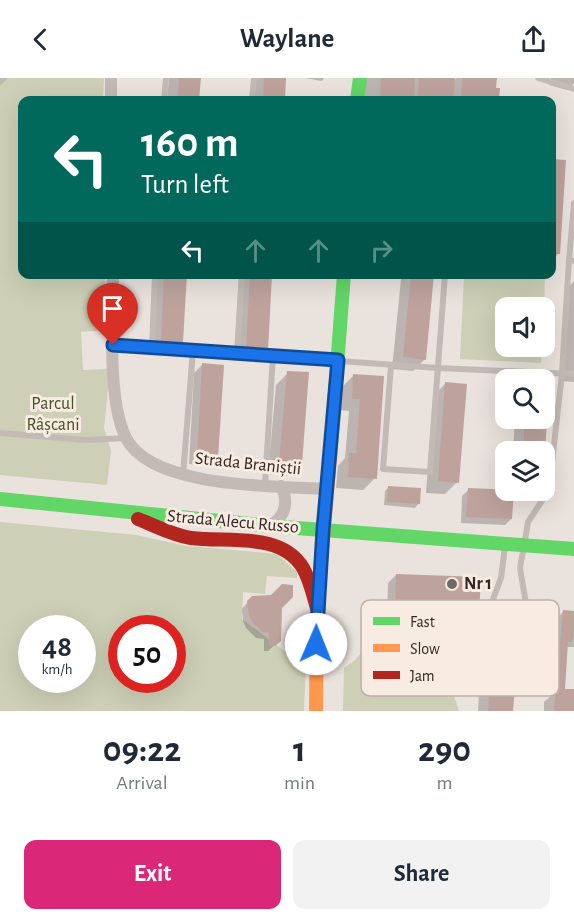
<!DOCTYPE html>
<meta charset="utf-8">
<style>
body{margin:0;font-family:"Alegreya Sans",sans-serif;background:#f2f2f3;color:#1f2937;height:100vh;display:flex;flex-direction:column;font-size:22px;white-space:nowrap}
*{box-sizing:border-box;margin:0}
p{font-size:20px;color:#747a83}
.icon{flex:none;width:33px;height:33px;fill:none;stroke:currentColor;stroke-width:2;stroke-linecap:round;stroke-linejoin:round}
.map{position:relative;height:633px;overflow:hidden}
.side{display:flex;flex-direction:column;background:#fff;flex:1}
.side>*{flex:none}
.top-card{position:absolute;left:18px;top:18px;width:538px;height:183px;border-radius:12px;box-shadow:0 6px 24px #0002;background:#00695c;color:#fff;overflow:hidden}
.tools{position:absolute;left:495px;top:219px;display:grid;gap:12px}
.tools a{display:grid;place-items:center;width:60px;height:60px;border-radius:12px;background:#fff;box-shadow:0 6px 24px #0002;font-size:30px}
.speed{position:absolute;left:18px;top:537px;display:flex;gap:12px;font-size:30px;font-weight:700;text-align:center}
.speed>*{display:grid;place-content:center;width:78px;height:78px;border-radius:50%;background:#fff;box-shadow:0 6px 24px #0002;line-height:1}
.speed small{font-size:15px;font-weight:400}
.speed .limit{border:9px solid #d22;background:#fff;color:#111}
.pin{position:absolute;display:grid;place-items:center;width:51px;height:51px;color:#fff;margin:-62px -26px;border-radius:50% 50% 50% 0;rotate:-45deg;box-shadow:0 0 6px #0007}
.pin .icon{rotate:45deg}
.me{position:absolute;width:66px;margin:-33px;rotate:1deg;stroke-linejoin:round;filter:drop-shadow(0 0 4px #0008)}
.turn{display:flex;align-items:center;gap:21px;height:126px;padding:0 24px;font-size:27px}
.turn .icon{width:78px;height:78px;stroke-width:2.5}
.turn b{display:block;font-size:42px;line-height:51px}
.lanes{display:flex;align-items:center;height:57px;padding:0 24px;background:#0003;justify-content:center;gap:30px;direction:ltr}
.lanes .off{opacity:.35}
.eta{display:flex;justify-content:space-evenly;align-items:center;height:102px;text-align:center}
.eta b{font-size:36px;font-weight:700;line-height:42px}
.button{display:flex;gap:12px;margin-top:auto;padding:12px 24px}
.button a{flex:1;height:69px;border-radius:12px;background:#db2777;color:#fff;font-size:24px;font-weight:700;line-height:69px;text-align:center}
.button a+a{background:#f2f2f3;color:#1f2937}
header{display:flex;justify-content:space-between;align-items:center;height:78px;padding:0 24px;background:#fff;font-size:27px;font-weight:700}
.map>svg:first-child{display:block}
</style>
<header><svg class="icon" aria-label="back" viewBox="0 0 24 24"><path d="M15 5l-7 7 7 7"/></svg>Waylane<svg class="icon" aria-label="share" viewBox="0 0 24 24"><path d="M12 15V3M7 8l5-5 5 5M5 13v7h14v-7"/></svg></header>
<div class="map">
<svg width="574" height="633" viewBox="0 0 574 633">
<rect width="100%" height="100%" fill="#eae2dc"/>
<g fill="#cdcfb6" fill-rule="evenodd">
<path d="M0 0H104L103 22H22V196L105 197 108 252 81 254 83 292 110 291 104 350 111 373 107 407 0 397Z"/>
<path d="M464 197H545L544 229 506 230V268L542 269 541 285 460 281Z"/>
<path d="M0 444 136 457 186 468 267 475 278 477 297 494V500L267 498 265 516 243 514 242 541 295 581H306L304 633H0ZM32 550H82V602H32ZM122 550H172V602H122Z"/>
<path d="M383 559 441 568 447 571 448 599 459 633H343L344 590 354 583 375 560Z"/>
</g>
<g fill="#0003">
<path d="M169 0H199L198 22H167Z"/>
<path d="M254 0H285L283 22H253Z"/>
<path d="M305 0H324L322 3Z"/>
<path d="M364 0H453V3L457 0H495L494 11 498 20 496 22H362Z"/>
<path d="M551 0H574V5L567 12 549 7Z"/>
<path d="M552 83 558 176 552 182Z"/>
<path d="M154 196H186L181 263 169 275 149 274Z"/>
<path d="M239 196H271L266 272 254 284 234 282Z"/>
<path d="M405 196H432L425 281 413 293 392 291 401 201Z"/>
<path d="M574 203V304L559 303 566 212Z"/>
<path d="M202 287 217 380 209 388 189 386 194 295Z"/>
<path d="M288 295 300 386 288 398 268 396 276 307Z"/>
<path d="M354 297 382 299 375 400 363 412 336 410 338 388 345 380 349 333 340 332 342 309Z"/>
<path d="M445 306 457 404 445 416 426 415 433 318Z"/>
<path d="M548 313 543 374H513L515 340H544Z"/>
<path d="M389 409 418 426 415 430 384 427 385 413Z"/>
<path d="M468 412H535L529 418 512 416 511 441 505 447 461 445 462 418Z"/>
<path d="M396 497 469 545 458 555 407 553 395 539 387 537 388 505Z"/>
<path d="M252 519 281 529 280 562 268 573H264V561L256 560 246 550 243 543 242 531Z"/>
<path d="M563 534H574V569H566L563 612 574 613V633H544V624L553 616 556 568H549L551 546Z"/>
<path d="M492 584 512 633H478L480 596Z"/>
</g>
<g fill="#bea39d">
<path d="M179 0H201L199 22H178Z"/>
<path d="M264 0H286L285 22H263Z"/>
<path d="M381 0H415L414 22H380Z"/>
<path d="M419 0H455L453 22H418Z"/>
<path d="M462 0H497L496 10H500L499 21 461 22Z"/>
<path d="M552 81 566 82 560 176H552Z"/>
<path d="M164 196H187L183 264 161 263Z"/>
<path d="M250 196H272L268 273 246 271Z"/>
<path d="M411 196H434L426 282 403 279Z"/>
<path d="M202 285 224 287 218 381 197 379Z"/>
<path d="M287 293 309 294 302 386 279 385Z"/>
<path d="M353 296 384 298 377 401 348 399 349 375H356L360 321H352Z"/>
<path d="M445 304 467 306 459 405 438 403Z"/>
<path d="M544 311 549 312 545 374H523L525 340H544Z"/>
<path d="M388 408 421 410 420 426 387 424Z"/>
<path d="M468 410 514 412 512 441 466 439Z"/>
<path d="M396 496 481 499 479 537 468 547 415 545 403 531 395 529Z"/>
<path d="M282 506 293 507V519L282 530 281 563 275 568H269V555L263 554 252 544 249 537 247 523 252 518 271 517Z"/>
<path d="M563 532 574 533V557L572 564H568L565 611H574V633H554Z"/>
<path d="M492 582 517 584 513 633H488Z"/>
</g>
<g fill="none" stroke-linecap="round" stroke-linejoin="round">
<g stroke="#c3bab5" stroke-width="6">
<path d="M538 0 574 11"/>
<path d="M0 4 4 0"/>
<path d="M164 22 166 0"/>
<path d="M252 22 254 0"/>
<path d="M569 182 574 125"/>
<path d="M113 267 438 290 574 296"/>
<path d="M152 270 155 196"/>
<path d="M237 275 242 196"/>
<path d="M391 287 383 391 430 394 445 196"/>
<path d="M0 355 86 362 126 360"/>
<path d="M183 397 193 272"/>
<path d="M265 407 273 277"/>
<path d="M489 588 480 581 476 573 477 564 501 500 505 469"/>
<path d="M518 590 530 582 534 573 520 490 528 444 549 412 562 295 569 182 574 183"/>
</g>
<g stroke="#c3bab5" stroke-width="12">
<path d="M111 22V0"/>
<path d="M113 196C113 240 107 322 126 360 152 411 278 408 327 411"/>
<path d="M270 448C286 438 289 424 281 408"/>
</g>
<g stroke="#63d668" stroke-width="14">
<path d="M357 22 360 0"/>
<path d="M331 368 344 196"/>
<path d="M0 421 270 448 574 471"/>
</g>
<path stroke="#ff974d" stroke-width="14" d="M316 633 317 530 331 368"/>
<path stroke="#b3261e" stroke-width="14" d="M138 441C156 448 172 457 191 460 227 465 281 453 303 490 310 502 313 517 317 530"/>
</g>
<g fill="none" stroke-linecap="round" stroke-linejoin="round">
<g stroke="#114b97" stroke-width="15">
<path id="route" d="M113 267 338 282 323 452 316 566"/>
</g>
<use href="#route" stroke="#1a73e8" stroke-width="10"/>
</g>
<circle fill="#726864" stroke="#f8ebe1" stroke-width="2" cx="452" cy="506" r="6"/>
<g text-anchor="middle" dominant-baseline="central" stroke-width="6" stroke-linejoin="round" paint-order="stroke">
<g font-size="18" fill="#465128" stroke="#f8ebe1">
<text x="53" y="326">Parcul<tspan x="53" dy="21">Râșcani</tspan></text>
</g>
<g font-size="18" fill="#322724" stroke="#f8ebe1">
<text transform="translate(248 386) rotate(6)">Strada Braniștii</text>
<text transform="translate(233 444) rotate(5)">Strada Alecu Russo</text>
</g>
<g font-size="18" font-weight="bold" fill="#322724" stroke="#f8ebe1" text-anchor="start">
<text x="464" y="506">Nr 1</text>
</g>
</g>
<rect x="361" y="522" width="198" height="96" rx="9" fill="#f8ebe1" stroke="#bdb0a8" stroke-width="1.5"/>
<rect x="373" y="539" width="27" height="8" fill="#63d668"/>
<rect x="373" y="566" width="27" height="8" fill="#ff974d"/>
<rect x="373" y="593" width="27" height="8" fill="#b3261e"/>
<g font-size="16" fill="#322724">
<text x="410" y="549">Fast</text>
<text x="410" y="576">Slow</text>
<text x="410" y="603">Jam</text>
</g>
</svg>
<div class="tools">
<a><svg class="icon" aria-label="sound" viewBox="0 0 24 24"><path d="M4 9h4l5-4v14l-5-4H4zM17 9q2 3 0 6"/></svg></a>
<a><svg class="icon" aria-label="search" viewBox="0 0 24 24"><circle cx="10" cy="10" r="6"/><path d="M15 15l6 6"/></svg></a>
<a><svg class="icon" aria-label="layers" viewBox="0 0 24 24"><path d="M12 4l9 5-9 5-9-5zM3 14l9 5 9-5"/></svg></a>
</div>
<div class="speed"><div>48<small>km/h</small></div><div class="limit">50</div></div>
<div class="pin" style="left:113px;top:267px;background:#d93025"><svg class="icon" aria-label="arrive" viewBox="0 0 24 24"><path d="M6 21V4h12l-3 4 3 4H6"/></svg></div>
<svg class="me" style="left:316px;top:566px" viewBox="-20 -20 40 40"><circle r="19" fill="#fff"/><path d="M0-13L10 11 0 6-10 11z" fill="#1a73e8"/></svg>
<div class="top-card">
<div class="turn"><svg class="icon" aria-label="left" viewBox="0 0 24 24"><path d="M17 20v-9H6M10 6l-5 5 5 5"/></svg><div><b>160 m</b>Turn left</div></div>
<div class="lanes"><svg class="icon" aria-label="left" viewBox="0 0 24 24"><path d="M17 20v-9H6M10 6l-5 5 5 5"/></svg><svg class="icon off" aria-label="ahead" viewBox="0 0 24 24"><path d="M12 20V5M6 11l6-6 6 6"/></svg><svg class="icon off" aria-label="ahead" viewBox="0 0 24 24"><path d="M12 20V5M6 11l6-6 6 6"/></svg><svg class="icon off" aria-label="right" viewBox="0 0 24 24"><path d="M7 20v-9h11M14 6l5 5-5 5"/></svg></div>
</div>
</div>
<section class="side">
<div class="eta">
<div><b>09:22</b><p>Arrival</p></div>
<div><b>1</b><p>min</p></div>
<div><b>290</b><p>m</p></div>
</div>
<div class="button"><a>Exit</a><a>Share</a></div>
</section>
